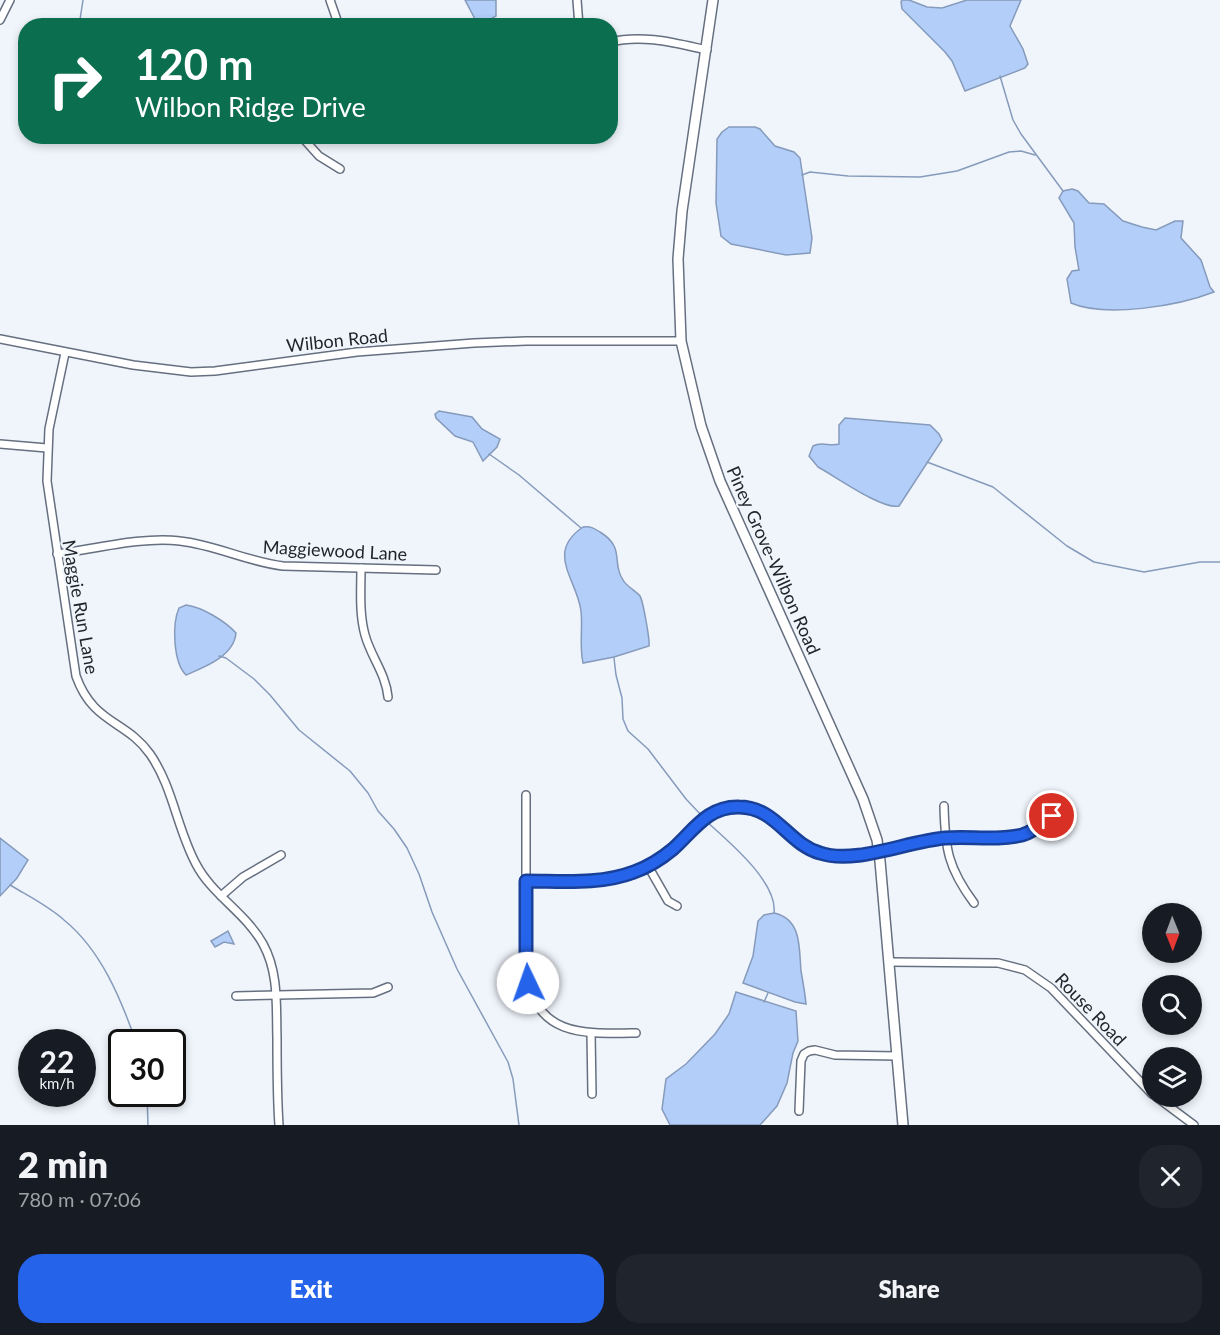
<!DOCTYPE html>
<meta charset="utf-8">
<style>
body{margin:0;font-family:Lato,sans-serif;background:#20242c;color:#f1f3f6;height:100vh;display:flex;flex-direction:column;font-size:22px;white-space:nowrap}
*{box-sizing:border-box;margin:0}
p{font-size:20px;color:#9ea1a6}
.icon{flex:none;width:33px;height:33px;fill:none;stroke:currentColor;stroke-width:2;stroke-linecap:round;stroke-linejoin:round}
.map{position:relative;height:1125px;overflow:hidden}
.sheet{display:flex;flex-direction:column;background:#171b24;flex:1}
.sheet>*{flex:none}
.hud{position:absolute;left:18px;top:18px;width:600px;height:126px;border-radius:24px;box-shadow:0 3px 9px #0003;background:#0b6e4f;color:#fff;overflow:hidden}
.needle{width:39px;rotate:179deg}
.fabs{position:absolute;left:1142px;top:903px;display:grid;gap:12px}
.fabs a{display:grid;place-items:center;width:60px;height:60px;border-radius:50%;background:#171b24;box-shadow:0 3px 9px #0003;font-size:30px}
.speed{position:absolute;left:18px;top:1029px;display:flex;gap:12px;font-size:30px;font-weight:700;text-align:center}
.speed>*{display:grid;place-content:center;width:78px;height:78px;border-radius:50%;background:#171b24;box-shadow:0 3px 9px #0003;line-height:1}
.speed small{font-size:15px;font-weight:400}
.speed .limit{border:3px solid #111;border-radius:9px;background:#fff;color:#111}
.pin{position:absolute;display:grid;place-items:center;width:51px;height:51px;color:#fff;margin:-26px;border:3px solid #fff;border-radius:50%;box-shadow:0 2px 6px #0007}
.me{position:absolute;width:66px;margin:-33px;rotate:357deg;stroke-linejoin:round;filter:drop-shadow(0 0 4px #0008)}
.turn{display:flex;align-items:center;gap:21px;height:126px;padding:0 18px;font-size:27px}
.turn .icon{width:78px;height:78px;stroke-width:2.5}
.turn b{display:block;font-size:42px;line-height:51px}
.round{display:grid;place-items:center;flex:none;width:63px;height:63px;border-radius:24px;background:#20242c}
.overview{display:flex;align-items:center;justify-content:space-between;height:102px;padding:0 18px}
h1{font-size:36px;font-weight:800;line-height:45px}
.action{display:flex;gap:12px;margin-top:auto;padding:12px 18px}
.action a{flex:1;height:69px;border-radius:24px;background:#2563eb;color:#fff;font-size:24px;font-weight:800;line-height:69px;text-align:center}
.action a+a{background:#20242c;color:#f1f3f6}
.map>svg:first-child{display:block}
</style>
<div class="map">
<svg width="1220" height="1125" viewBox="0 0 1220 1125">
<rect width="100%" height="100%" fill="#f0f5fc"/>
<g fill="#b2cef9" stroke="#869bbb" stroke-width="1.5">
<path d="M465 0H496V16L489 20 475 19Z"/>
<path d="M902 0H909L927 7 942 8 967 0H1021L1010 26 1023 49 1028 64 1025 68 965 91 952 61 945 52 902 9 901 2Z"/>
<path d="M729 127H755L760 129 775 146 794 152 800 158 812 238 810 253 786 255 731 244 721 236 716 203 717 139 722 132Z"/>
<path d="M1072 189 1078 191 1089 203 1104 204 1123 221 1142 227 1156 230 1175 221H1183L1181 238 1201 260 1210 287 1214 292C1178 306 1106 318 1071 303L1067 279 1072 271 1079 270 1075 247 1074 223 1059 198 1063 191Z"/>
<path d="M439 411 472 417 482 429 500 439 497 447 483 461 473 442 455 436 436 418 435 414Z"/>
<path d="M845 418 930 425 939 434 942 440 899 506C882 510 835 476 818 467L809 456 813 446C822 441 830 447 839 444V425Z"/>
<path d="M583 527C590 526 594 528 600 532 626 548 611 563 623 580 627 587 635 590 640 596 643 601 650 640 649 646L614 657 583 663C579 645 583 628 581 611 577 579 545 553 583 527Z"/>
<path d="M186 605C202 607 225 621 236 633 234 656 205 667 186 675 173 662 172 624 179 608Z"/>
<path d="M0 838 28 860 17 878 0 896Z"/>
<path d="M774 913C802 919 799 948 801 971 803 982 805 993 806 1004L795 1002 743 983 753 956 758 921 764 915Z"/>
<path d="M228 931 234 944 224 942 215 947 211 941Z"/>
<path d="M736 992 796 1011 798 1041 793 1053 787 1083 777 1106 760 1125H670L662 1109 666 1079 686 1064 715 1034 729 1014Z"/>
</g>
<g fill="none" stroke-linecap="round" stroke-linejoin="round">
<g stroke="#869bbb" stroke-width="1.5">
<path d="M79 26 83 0"/>
<path d="M1000 76 1013 120 1021 134 1063 191"/>
<path d="M802 175 810 172 848 176 920 177 957 171 1009 152 1021 151 1035 155"/>
<path d="M489 454 519 475 581 528"/>
<path d="M927 462 993 487 1067 546 1094 562 1144 572 1200 562H1220"/>
<path d="M219 656 226 658 254 679 270 695 299 730 350 771 368 793 378 811 394 829 407 848 419 874 432 912 457 969 508 1062 513 1079 519 1125"/>
<path d="M614 658 616 675 622 698 623 719 628 731 648 749 686 799 703 817"/>
<path d="M706 821C728 841 778 882 774 913"/>
<path d="M10 885C28 896 47 905 64 920 101 950 121 999 136 1042"/>
<path d="M764 1002 768 993"/>
<path d="M147 1094 148 1125"/>
</g>
<g stroke="#656f7f" stroke-width="10">
<g id="street">
<path d="M330 0 339 26"/>
<path d="M577 0 579 26"/>
<path d="M0 20 10 0"/>
<path d="M610 42C643 34 675 43 707 50"/>
<path d="M301 136 319 156 340 169"/>
<path d="M0 339 133 365 191 372 215 371 357 352 474 343 526 341H681"/>
<path d="M65 353 49 429 47 481 76 676C93 724 126 720 150 754 173 787 177 829 196 864 212 895 246 913 263 944 279 973 276 1006 277 1038 277 1067 277 1096 279 1125"/>
<path d="M0 444 47 448"/>
<path d="M57 554C94 549 144 536 180 541 216 545 248 562 283 566L436 570"/>
<path d="M361 568C361 590 359 613 365 635 371 657 386 674 388 697"/>
<path d="M526 795V973C536 1037 584 1034 636 1033"/>
<path d="M944 806C945 849 948 868 974 903"/>
<path d="M648 866 668 901 677 906"/>
<path d="M526 881C567 881 609 885 647 866 679 850 699 809 735 807 777 804 787 844 820 854 857 864 908 841 946 838 971 836 998 842 1023 835 1038 831 1051 816 1063 806"/>
<path d="M221 896 243 877 281 855"/>
<path d="M890 962 998 963 1025 970 1051 988 1152 1094"/>
<path d="M236 996 373 993 388 987"/>
<path d="M591 1033 592 1094"/>
<path d="M1155 1096 1194 1125"/>
<path d="M799 1111 801 1061 804 1054 809 1051 815 1050 835 1055 897 1056"/>
</g>
</g>
<g stroke="#656f7f" stroke-width="12">
<path id="secondary" d="M713 0 682 211 678 259 681 341 701 426 720 481 863 799 877 840 880 861 903 1125"/>
</g>
<use href="#street" stroke="#fff" stroke-width="7"/>
<use href="#secondary" stroke="#fff" stroke-width="9"/>
</g>
<g fill="none" stroke-linecap="round" stroke-linejoin="round">
<g stroke="#184099" stroke-width="15">
<path id="route" d="M528 983 526 973V881C562 881 600 885 634 872 648 867 661 859 673 849 694 830 708 806 739 807 776 807 788 844 820 853 855 865 908 841 945 838 970 836 996 841 1022 835 1033 832 1043 823 1052 816"/>
</g>
<use href="#route" stroke="#2563eb" stroke-width="10"/>
</g>
<g text-anchor="middle" dominant-baseline="central" stroke-width="4.5" stroke-linejoin="round" paint-order="stroke">
<g font-size="18" fill="#1f232a" stroke="#f0f5fc">
<text transform="translate(337 340) rotate(-6)">Wilbon Road</text>
<text transform="translate(335 550) rotate(3)">Maggiewood Lane</text>
<text transform="translate(774 560) rotate(66)">Piney Grove-Wilbon Road</text>
<text transform="translate(81 607) rotate(80)">Maggie Run Lane</text>
<text transform="translate(1091 1009) rotate(46)">Rouse Road</text>
</g>
</g>
</svg>
<div class="fabs">
<a><svg class="needle" viewBox="-14 -14 28 28"><path d="M0-13l5 13h-10z" fill="#e53935"/><path d="M0 13l5-13h-10z" fill="#9ea1a6"/></svg></a>
<a><svg class="icon" aria-label="search" viewBox="0 0 24 24"><circle cx="10" cy="10" r="6"/><path d="M15 15l6 6"/></svg></a>
<a><svg class="icon" aria-label="layers" viewBox="0 0 24 24"><path d="M12 4l9 5-9 5-9-5zM3 14l9 5 9-5"/></svg></a>
</div>
<div class="speed"><div>22<small>km/h</small></div><div class="limit">30</div></div>
<div class="pin" style="left:1052px;top:816px;background:#d93025"><svg class="icon" aria-label="arrive" viewBox="0 0 24 24"><path d="M6 21V4h12l-3 4 3 4H6"/></svg></div>
<svg class="me" style="left:528px;top:983px" viewBox="-20 -20 40 40"><circle r="19" fill="#fff"/><path d="M0-13L10 11 0 6-10 11z" fill="#2563eb"/></svg>
<div class="hud">
<div class="turn"><svg class="icon" aria-label="right" viewBox="0 0 24 24"><path d="M7 20v-9h11M14 6l5 5-5 5"/></svg><div><b>120 m</b>Wilbon Ridge Drive</div></div>
</div>
</div>
<section class="sheet">
<div class="overview"><div><h1>2 min</h1><p>780 m · 07:06</p></div><a class="round"><svg class="icon" aria-label="close" viewBox="0 0 24 24"><path d="M6 6l12 12M18 6L6 18"/></svg></a></div>
<div class="action"><a>Exit</a><a>Share</a></div>
</section>
